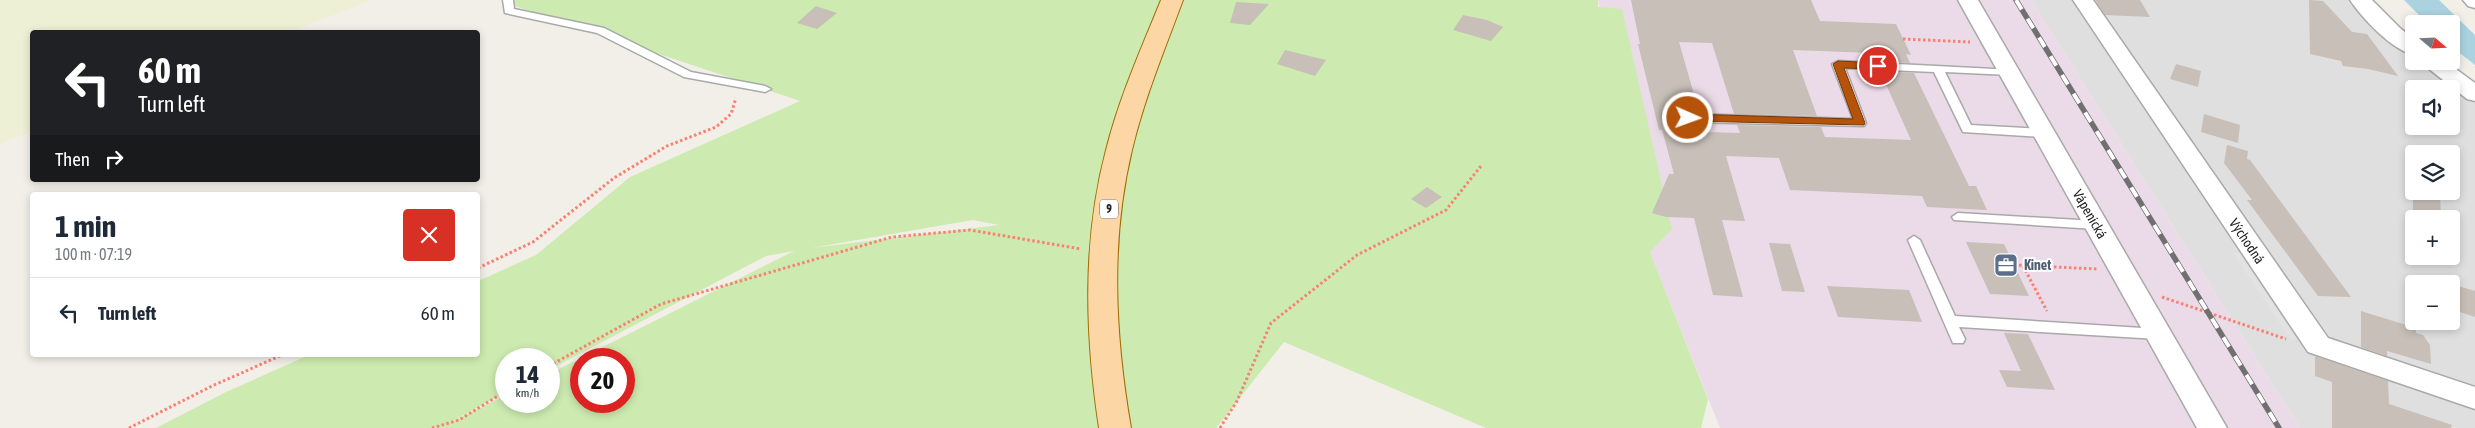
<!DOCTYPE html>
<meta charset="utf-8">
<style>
body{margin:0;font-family:"Asap Condensed",sans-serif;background:#f2f2f3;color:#1f2937;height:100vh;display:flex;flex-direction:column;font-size:19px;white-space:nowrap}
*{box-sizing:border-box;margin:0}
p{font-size:16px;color:#747a83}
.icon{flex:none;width:28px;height:28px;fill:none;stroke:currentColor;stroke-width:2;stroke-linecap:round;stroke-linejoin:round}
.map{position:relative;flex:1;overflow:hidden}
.side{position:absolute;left:30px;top:192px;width:450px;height:165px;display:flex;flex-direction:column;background:#fff;border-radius:5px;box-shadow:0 2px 8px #0003}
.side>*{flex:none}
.guide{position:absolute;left:30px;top:30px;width:450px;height:152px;border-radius:5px;box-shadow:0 2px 8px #0003;background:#202124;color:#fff;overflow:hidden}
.needle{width:32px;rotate:109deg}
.buttons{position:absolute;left:2405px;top:15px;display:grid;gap:10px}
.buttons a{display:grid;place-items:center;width:55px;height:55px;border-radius:5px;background:#fff;box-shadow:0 2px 8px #0003;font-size:25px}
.speed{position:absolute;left:495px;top:348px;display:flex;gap:10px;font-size:25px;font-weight:700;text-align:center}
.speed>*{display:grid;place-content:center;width:65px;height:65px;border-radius:50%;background:#fff;box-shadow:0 2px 8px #0003;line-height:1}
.speed small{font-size:12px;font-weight:400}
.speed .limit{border:8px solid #d22;background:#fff;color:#111}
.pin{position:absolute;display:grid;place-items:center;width:42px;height:42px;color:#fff;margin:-21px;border:2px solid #fff;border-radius:50%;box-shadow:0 1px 5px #0007}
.me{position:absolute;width:55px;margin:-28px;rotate:92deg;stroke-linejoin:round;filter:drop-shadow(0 0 4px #0008)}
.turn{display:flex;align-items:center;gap:18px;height:105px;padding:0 25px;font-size:22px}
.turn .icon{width:65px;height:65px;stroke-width:2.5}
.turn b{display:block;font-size:35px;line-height:42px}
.then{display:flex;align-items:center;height:48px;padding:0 25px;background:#0003;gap:10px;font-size:19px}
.round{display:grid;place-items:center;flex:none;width:52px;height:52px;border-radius:5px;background:#f2f2f3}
.headline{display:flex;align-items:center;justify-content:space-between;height:85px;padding:0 25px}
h1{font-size:30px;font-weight:700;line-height:38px}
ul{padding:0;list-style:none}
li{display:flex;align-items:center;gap:15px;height:70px;padding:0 25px;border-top:1px solid #e0e1e3}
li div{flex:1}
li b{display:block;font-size:19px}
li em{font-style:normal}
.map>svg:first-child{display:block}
</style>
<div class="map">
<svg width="2475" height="428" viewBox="0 0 2475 428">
<rect width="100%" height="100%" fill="#f2efe9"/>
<path fill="#e0dfdf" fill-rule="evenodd" d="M2031 0H2348L2389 40 2414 58V61H2418L2475 103V428H2300ZM2414 89H2451V126H2414ZM2414 154H2451V191H2414ZM2414 219H2451V256H2414ZM2414 284H2451V321H2414Z"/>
<path fill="#ebdbe8" d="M1598 0H2031L2300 428H1720L1650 252Z"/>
<path fill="#eef0d5" d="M0 0H372L290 32H32V131L0 144Z"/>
<path fill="#cdebb0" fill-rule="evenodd" d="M511 0H1598V7L1622 9 1672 229 1650 252 1708 399 1701 428H1486L1284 342 1216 428H156L226 392 309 355H478V281L536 255 630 177 800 101 506 3ZM973 220 999 225 811 248ZM794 251 549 374V401H506V395L445 425 506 392V359H549V370L766 256ZM581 359H624V401H581Z"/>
<path fill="#e2e2e2" d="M2233 253 2249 254 2307 340 2290 339Z"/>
<path fill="#aad3df" d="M2404 0H2439L2475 35V65L2451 46V24H2428Z"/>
<g fill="#c7bfb8">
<path d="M1631 0H1811L1820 21 1896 24 1911 55 1906 54 1910 63 1875 61 1872 53 1793 50 1817 116 1734 114 1712 43 1679 42 1699 112H1687L1680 119 1688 124H1702L1704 132 1740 133 1737 125 1821 127 1825 137 1911 140 1880 71 1914 73 1969 186H1976L1987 210 1927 207 1922 196 1790 190 1779 158 1726 156 1745 221 1722 220 1743 297 1713 295 1694 218 1666 217 1652 213 1669 174H1674L1662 130H1659L1638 44H1640Z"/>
<path d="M2095 0H2140L2150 17 2105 15Z"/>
<path d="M2309 0 2323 1 2352 32 2367 34 2398 76 2368 69 2343 66 2341 61 2310 54Z"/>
<path d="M1236 2 1269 4 1250 25 1230 23Z"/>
<path d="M816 6 837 13 817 29 797 23Z"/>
<path d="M1463 15 1487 20 1503 27 1491 41 1453 30Z"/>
<path d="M1285 50 1326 60 1315 76 1277 64Z"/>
<path d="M2176 64 2201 71 2198 87 2170 79Z"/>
<path d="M2204 114 2240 125 2238 143 2201 132Z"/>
<path d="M2227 145 2248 151 2247 159 2250 160 2351 297 2318 296 2247 200H2252L2224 163Z"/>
<path d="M1427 187 1442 197 1426 208 1411 199Z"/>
<path d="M2413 191H2440L2441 219H2413Z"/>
<path d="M1966 242 2004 244 2029 296 1990 294Z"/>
<path d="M1769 243 1790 244 1805 292 1782 291Z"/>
<path d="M2451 284 2475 291V317L2451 309Z"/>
<path d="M1827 286 1909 290 1922 322 1838 317Z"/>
<path d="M2361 311 2416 328V333L2423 335 2430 345 2431 364 2387 351V356L2361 347Z"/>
<path d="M2004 333 2028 334 2055 390 2007 387 1999 370 2021 371Z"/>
<path d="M2315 356 2388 381 2389 404 2452 425 2451 428H2332V382L2315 376Z"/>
</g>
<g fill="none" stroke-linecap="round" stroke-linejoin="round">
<g stroke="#a9a9a9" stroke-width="3">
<g id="service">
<path d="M503 0H513L514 9 604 28 691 72 765 86 771 89 765 92 684 77 597 33 505 13Z"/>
<path d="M1838 61 2014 70 2016 72 2010 75 1945 72 1971 125 2044 129 2050 133 2044 137 1963 132 1934 72 1845 68 1866 123 1864 126 1688 122 1682 118 1688 114 1853 119 1832 64Z"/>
<path d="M1958 213 2096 221 2102 225 2096 229 1954 220 1952 217Z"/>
<path d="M1914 236 1920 240 1955 316 2158 329 2163 330 2165 334 2163 338 2158 339 1959 327 1965 339 1963 343H1953L1908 240Z"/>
</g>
</g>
<g stroke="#a9a9a9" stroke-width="3">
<g id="minor">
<path d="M1958 0H1978L2227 428H2197Z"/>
<path d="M2073 0H2093L2328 338 2475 387V409L2308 352Z"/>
<path d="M2350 0H2372L2401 29 2414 39V55C2392 50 2362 18 2350 0Z"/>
<path d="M2463 0H2475V8L2468 6Z"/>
<path d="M2419 61H2445L2475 83V101L2467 99Z"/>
</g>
</g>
<g stroke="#a06b00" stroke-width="2">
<path id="primary" d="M1161 0H1183C1165 49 1144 99 1132 150 1110 242 1115 335 1131 428H1099C1085 335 1082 241 1106 150 1119 98 1141 49 1161 0Z"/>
</g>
<g stroke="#fa8072" stroke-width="3" stroke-dasharray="2.5 2.5" stroke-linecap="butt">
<path d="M1903 39 1970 42"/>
<path d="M2014 265 2097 269"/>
<path d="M2023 266 2047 311"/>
<path d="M478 268 533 242 614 178 667 146 716 127 731 114 736 98"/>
<path d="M2162 297 2286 339"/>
<path d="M549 366 661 304 892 237 970 230 1081 249"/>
<path d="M129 428 212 386 282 355"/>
<path d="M432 428 459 420 506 391"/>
<path d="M1220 428 1237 401 1271 323 1357 255 1446 210 1481 166"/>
</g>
<use href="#service" fill="#fff" fill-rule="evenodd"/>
<use href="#minor" fill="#fff" fill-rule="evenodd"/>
<use href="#primary" fill="#fcd6a4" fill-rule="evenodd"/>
<g stroke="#707070" stroke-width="5.5">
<path id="rail" d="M2016 0 2279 428"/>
</g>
<use href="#rail" stroke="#fff" stroke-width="4" stroke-dasharray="11" stroke-linecap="butt"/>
</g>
<path fill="#b45309" stroke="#753606" d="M1838 61 1878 63 1883 66 1878 69 1844 68 1865 123 1864 125 1688 121 1682 118 1688 114 1853 119 1833 64Z"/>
<defs>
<g id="office-square" transform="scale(1.25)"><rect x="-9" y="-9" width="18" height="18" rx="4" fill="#5c6f8a" stroke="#fff"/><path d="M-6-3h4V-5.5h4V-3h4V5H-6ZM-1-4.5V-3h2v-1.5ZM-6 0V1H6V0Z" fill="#fff"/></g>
</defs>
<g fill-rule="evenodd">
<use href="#office-square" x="2006" y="265"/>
</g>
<g text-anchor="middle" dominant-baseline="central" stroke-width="4" stroke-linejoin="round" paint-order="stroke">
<rect fill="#fff" stroke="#646464" stroke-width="1" x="1100" y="199.5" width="18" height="19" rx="4"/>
<g font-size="12" font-weight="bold" fill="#222">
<text x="1109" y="209">9</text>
</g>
<g font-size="14" fill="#222" stroke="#fff">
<text transform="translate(2090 214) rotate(60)">Vápenická</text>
<text transform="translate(2247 241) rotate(56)">Východná</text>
</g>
<g font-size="14" font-weight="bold" fill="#4e5e75" stroke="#fff" text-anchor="start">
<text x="2024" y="265">Kinet</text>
</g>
</g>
</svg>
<div class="buttons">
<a><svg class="needle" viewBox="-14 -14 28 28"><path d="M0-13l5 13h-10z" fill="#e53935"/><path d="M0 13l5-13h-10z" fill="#747a83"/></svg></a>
<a><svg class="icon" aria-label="sound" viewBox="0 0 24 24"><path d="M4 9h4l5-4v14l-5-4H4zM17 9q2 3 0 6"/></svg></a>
<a><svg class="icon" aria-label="layers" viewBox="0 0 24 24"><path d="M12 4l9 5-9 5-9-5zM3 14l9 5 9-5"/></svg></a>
<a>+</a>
<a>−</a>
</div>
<div class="speed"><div>14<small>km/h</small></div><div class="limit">20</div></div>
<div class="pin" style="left:1878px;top:66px;background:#d93025"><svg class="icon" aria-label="arrive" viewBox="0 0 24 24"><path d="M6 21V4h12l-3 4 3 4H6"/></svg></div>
<svg class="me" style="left:1688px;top:118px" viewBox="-20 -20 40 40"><circle r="17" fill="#b45309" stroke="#fff" stroke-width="3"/><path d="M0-11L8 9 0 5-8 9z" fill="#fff"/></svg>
<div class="guide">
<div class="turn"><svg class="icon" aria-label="left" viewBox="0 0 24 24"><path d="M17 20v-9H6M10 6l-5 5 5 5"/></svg><div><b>60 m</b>Turn left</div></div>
<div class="then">Then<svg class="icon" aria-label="right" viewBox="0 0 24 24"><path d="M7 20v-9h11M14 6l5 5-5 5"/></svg></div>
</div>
<section class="side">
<div class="headline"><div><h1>1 min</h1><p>100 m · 07:19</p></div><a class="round" style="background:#d93025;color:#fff"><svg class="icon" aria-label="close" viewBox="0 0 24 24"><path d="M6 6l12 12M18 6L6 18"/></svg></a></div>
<ul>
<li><svg class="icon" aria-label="left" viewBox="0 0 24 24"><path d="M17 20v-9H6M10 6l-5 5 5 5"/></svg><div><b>Turn left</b></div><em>60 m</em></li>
</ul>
</section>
</div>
